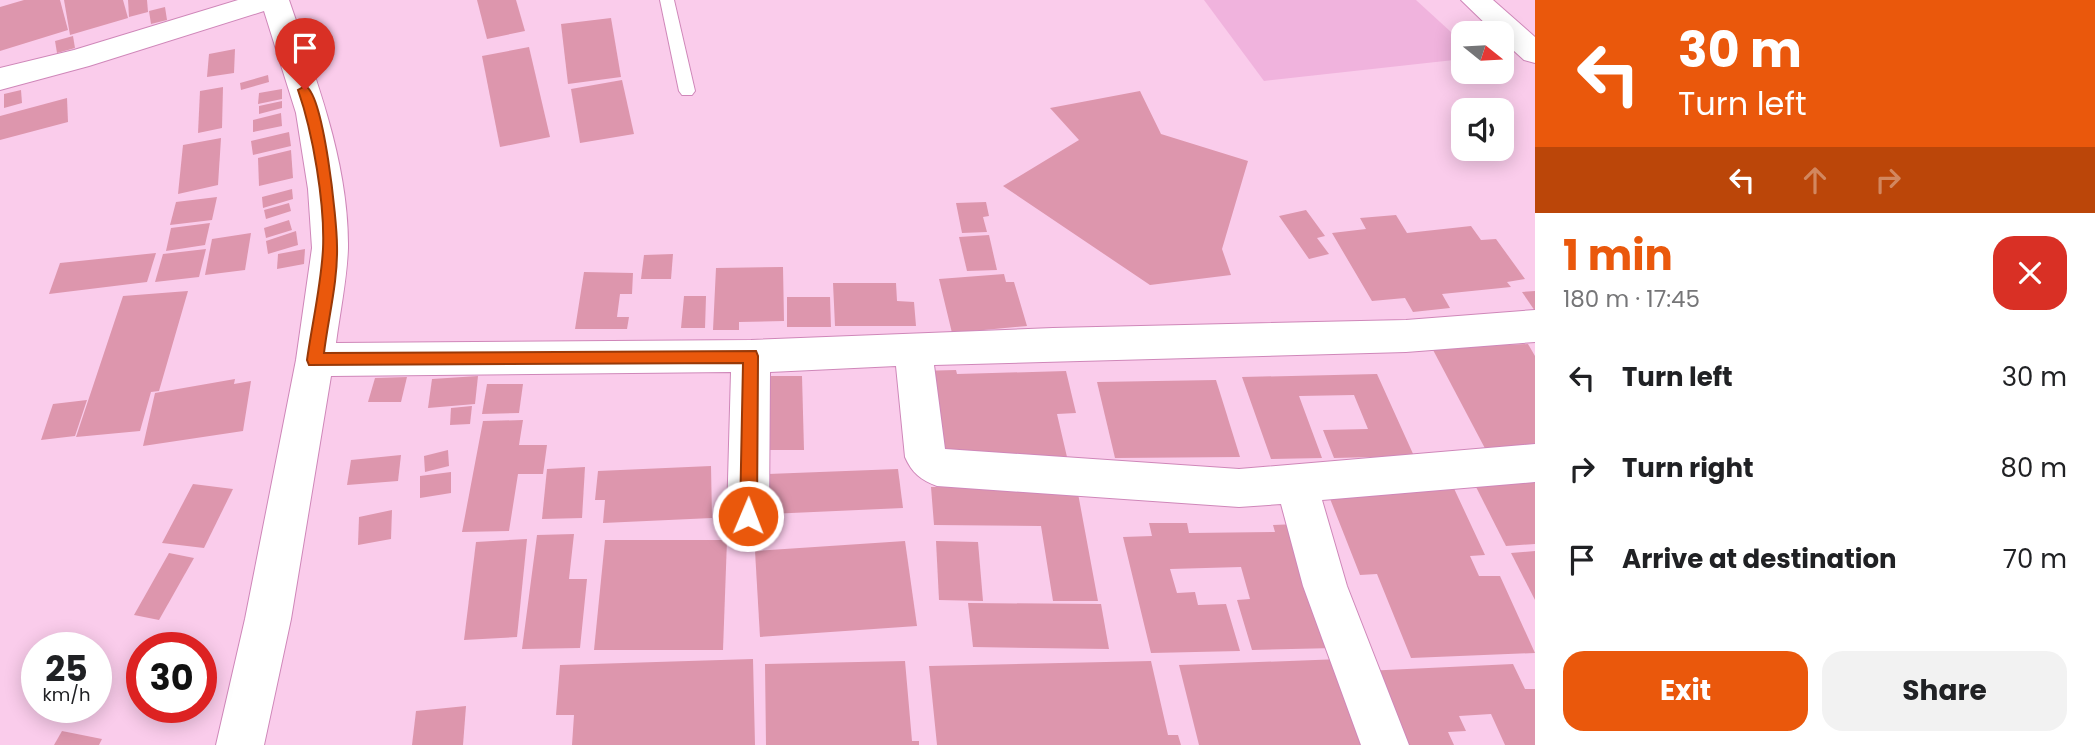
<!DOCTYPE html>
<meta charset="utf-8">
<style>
body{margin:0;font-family:Poppins,sans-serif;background:#f2f2f2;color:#202124;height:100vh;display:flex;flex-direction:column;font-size:26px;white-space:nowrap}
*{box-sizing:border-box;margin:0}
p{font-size:23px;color:#757577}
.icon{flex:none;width:38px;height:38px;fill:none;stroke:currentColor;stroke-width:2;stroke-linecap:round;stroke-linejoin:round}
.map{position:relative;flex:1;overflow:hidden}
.panel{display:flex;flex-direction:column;background:#fff;width:560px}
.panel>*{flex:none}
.hud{background:#ea580c;color:#fff;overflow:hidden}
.needle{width:46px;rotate:108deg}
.controls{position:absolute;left:1451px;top:21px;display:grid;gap:14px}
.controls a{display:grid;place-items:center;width:63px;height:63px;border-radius:14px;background:#fff;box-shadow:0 4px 18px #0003;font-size:35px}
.speed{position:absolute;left:21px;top:632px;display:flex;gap:14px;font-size:35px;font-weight:700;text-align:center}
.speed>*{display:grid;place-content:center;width:91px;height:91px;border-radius:50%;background:#fff;box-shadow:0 4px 18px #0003;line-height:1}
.speed small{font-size:18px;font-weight:400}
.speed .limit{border:10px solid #d22;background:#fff;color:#111}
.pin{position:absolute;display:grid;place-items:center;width:60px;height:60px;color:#fff;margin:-72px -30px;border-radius:50% 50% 50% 0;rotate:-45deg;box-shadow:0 0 7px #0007}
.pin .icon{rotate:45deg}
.me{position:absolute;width:77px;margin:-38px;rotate:1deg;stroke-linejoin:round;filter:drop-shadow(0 0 5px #0008)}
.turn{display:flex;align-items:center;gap:24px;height:147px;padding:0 28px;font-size:32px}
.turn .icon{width:91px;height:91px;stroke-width:2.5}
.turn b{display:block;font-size:49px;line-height:60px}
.lanes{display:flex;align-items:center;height:66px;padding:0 28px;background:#0003;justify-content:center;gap:35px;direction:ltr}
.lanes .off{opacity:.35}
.round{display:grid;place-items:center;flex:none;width:74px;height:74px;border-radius:21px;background:#f2f2f2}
.headline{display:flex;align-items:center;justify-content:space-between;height:119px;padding:0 28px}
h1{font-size:42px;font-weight:700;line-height:52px;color:#ea580c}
.cta{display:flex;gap:14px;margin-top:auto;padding:14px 28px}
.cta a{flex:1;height:80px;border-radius:21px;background:#ea580c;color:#fff;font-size:28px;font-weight:700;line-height:80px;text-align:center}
.cta a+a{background:#f2f2f2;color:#202124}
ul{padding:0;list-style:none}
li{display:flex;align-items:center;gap:21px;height:91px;padding:0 28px}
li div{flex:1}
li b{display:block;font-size:26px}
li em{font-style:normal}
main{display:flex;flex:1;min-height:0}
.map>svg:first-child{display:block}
</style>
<main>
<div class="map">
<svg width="1535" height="745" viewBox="0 0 1535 745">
<rect width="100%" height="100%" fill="#facceb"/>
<path fill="#f0b3dd" d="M1204 0H1416L1463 43V59L1264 81Z"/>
<g fill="#dd96ad">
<path d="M24 0H60L68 30 0 51V7Z"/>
<path d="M64 0H123L128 18 70 35Z"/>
<path d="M128 0H147L148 12 129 17Z"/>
<path d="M477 0H516L525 31 487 39Z"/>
<path d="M165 7 167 20 151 24 149 11Z"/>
<path d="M611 18 621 77 568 84 561 24Z"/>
<path d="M73 36 75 48 57 53 55 41Z"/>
<path d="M529 47 550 137 500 147 482 56Z"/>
<path d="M235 49 234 73 207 77 209 54Z"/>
<path d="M268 75 269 82 241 90 240 83Z"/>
<path d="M622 80 634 134 580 143 571 89Z"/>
<path d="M223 87 222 128 198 133 200 91Z"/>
<path d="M282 89V99L258 104 259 93Z"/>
<path d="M21 90 22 103 4 108V94Z"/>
<path d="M1140 91 1161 134 1248 161 1222 249 1231 275 1150 285 1003 186 1079 140 1050 108Z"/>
<path d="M67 98 68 122 0 140V116Z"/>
<path d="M282 101V108L259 114V106Z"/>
<path d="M281 113 282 126 253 132V120Z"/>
<path d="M289 132 291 146 253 155 251 141Z"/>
<path d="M221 138 218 185 178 194 183 145Z"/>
<path d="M291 150 293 178 259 186 258 158Z"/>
<path d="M292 189 293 199 263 208 262 197Z"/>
<path d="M217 197 212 220 170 225 176 202Z"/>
<path d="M986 202 989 216 983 217 987 232 962 233 956 203Z"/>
<path d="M289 203 291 211 266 219 264 210Z"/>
<path d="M1306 210 1325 236 1317 238 1329 254 1309 259 1279 216Z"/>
<path d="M1396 215 1407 233 1471 226 1481 240 1496 239 1525 279 1507 282 1511 287 1442 294 1450 308 1413 312 1405 298 1372 301 1332 233 1366 229 1360 218Z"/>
<path d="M289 220 292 230 266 238 264 228Z"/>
<path d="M210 223 205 245 166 251 171 228Z"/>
<path d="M296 231 298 245 268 254 266 241Z"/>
<path d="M251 233 245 270 205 275 212 239Z"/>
<path d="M989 235 997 270 967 271 959 237Z"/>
<path d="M206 249 199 277 155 282 163 254Z"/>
<path d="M305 249 304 264 277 269 278 254Z"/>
<path d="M156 253 147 282 49 294 60 263Z"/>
<path d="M673 254 671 279H641L644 255Z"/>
<path d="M783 267 784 321 739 322V330H713L716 268Z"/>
<path d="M584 272 633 273 632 294H620L617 317H629L627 329H575Z"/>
<path d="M1004 274 1006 282H1014L1027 326 952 333 939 279Z"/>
<path d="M833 283H896L897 301 914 302 916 326H835Z"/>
<path d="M188 291 159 391 151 392 140 431 76 437 123 296Z"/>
<path d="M1535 291V311L1522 292Z"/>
<path d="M684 296H706L705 328H681Z"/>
<path d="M787 297H830L831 327H787Z"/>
<path d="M1528 344 1535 356V454L1489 456 1432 348Z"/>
<path d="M956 370 957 374 1066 371 1076 413 1057 414 1067 457 929 460 918 371Z"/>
<path d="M1377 374 1414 456 1334 458 1323 430 1368 429 1354 395 1299 396 1322 458 1271 459 1242 377Z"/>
<path d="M478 376 475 404 428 408 432 379Z"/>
<path d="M760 376H802L804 450H760Z"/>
<path d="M407 377 401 402H368L375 378Z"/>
<path d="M235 379 234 384 251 381 243 431 143 446 155 393Z"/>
<path d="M1216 380 1240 457 1115 458 1097 382Z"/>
<path d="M487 384H523L519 413 482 414Z"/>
<path d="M87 400 75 436 41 440 53 404Z"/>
<path d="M472 406 470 424 450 425 451 408Z"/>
<path d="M523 420 519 445H547L543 474H518L509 531 462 532 483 421Z"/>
<path d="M448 450 449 466 425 472 424 456Z"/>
<path d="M401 455 398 481 347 485 351 460Z"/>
<path d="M711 466 712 518 603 523 605 500H595L598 471Z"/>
<path d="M585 467 582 518 542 519 547 469Z"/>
<path d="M898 469 903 508 769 514 768 474Z"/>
<path d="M451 472V493L420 498V476Z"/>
<path d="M1451 482 1485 555 1470 556 1479 576H1500L1535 653 1411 658 1377 574 1360 575 1325 486Z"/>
<path d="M1535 482V544L1506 546 1475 485Z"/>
<path d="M193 484 233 489 204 548 162 543Z"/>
<path d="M931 487 1077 488 1098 601H1053L1041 526 934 525Z"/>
<path d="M392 510 391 539 358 545 359 517Z"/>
<path d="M1149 523H1187L1189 533 1275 532 1273 525 1298 524 1335 648 1252 650 1237 600 1250 599 1241 567 1170 569 1177 593 1195 592 1198 605 1226 604 1240 651 1151 653 1123 537 1152 536Z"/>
<path d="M574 534 569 579H587L580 648 522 649 537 535Z"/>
<path d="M527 539 517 637 464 640 476 542Z"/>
<path d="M605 540H727L723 650H594Z"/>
<path d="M905 541 917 626 760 637 755 551Z"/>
<path d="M936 541 978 542 983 601 939 600Z"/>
<path d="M1535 551V600L1511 553Z"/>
<path d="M169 553 194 558 159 620 134 615Z"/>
<path d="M968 603 1101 604 1109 649 973 647Z"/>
<path d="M753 659 755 745H572L574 715H556L560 665Z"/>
<path d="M1341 659 1377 745H1199L1179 665Z"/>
<path d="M905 661 912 741H919V745H766L765 664Z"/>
<path d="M1151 661 1168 735H1178L1181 745H937L929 666Z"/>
<path d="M1513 664 1525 689H1535V745H1505L1491 714 1459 716 1466 731 1448 732 1454 745H1393L1365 671Z"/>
<path d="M466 706 463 745H412L416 711Z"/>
<path d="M62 731 102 739 99 745H54Z"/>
</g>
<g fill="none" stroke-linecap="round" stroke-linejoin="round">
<g stroke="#cf87b9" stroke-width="2">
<path id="service" d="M660 0H674L695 91 692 95H682L679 91Z"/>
</g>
<g stroke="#cf87b9" stroke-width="2">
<path id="minor" d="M238 0H289C316 79 349 163 348 248 347 279 340 312 336 343L751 340 1053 328 1406 320 1535 310V342L1406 352 934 365 945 449 1239 469 1535 444V482L1322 500 1347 586 1409 745H1361L1303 586 1281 504 1239 507 937 486C921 480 912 473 905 457L896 366 770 372 769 516 763 530 748 536 733 530 727 516 731 372 331 376 291 619 264 745H216L245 619 296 360 312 248 308 189 296 113 264 11 89 66 0 90V68L74 50Z"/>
</g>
<g stroke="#cf87b9" stroke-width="2">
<path id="primary" d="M1461 0H1493L1535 37V63L1524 60 1502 40V33H1495Z"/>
</g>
<use href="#service" fill="#fff" fill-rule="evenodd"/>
<use href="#minor" fill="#fff" fill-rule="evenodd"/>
<use href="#primary" fill="#fff" fill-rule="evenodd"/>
</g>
<path fill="#ea580c" stroke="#983908" stroke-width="2" d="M305 86C324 93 337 222 337 246 338 281 328 319 324 353L756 351 758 356 757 516 754 522 748 524 742 522 740 516 743 363 309 365 307 360C312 324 321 286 323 249 325 204 313 133 298 90Z"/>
</svg>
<div class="controls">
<a><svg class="needle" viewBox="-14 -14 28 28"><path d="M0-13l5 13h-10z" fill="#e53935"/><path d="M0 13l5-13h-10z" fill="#757577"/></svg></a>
<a><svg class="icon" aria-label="sound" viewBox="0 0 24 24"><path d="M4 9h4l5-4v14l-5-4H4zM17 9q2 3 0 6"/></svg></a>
</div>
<div class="speed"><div>25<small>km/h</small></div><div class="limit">30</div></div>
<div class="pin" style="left:305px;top:90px;background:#d93025"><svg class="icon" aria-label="arrive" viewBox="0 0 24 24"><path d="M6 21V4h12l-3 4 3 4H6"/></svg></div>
<svg class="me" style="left:748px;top:516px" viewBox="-20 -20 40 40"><circle r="17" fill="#ea580c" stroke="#fff" stroke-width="3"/><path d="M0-11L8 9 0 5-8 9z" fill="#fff"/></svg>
</div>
<section class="panel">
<div class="hud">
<div class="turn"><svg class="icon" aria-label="left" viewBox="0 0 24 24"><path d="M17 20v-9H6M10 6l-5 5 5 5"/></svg><div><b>30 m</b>Turn left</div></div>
<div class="lanes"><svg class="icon" aria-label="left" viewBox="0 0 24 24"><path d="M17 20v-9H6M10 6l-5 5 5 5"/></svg><svg class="icon off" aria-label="ahead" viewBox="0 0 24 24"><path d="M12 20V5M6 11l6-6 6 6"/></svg><svg class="icon off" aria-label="right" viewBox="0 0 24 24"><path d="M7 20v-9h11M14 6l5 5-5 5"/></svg></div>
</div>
<div class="headline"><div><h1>1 min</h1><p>180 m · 17:45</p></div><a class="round" style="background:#d93025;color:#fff"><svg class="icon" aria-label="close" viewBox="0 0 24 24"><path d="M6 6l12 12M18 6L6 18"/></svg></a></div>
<ul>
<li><svg class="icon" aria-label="left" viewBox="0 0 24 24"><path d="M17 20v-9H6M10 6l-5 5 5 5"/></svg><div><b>Turn left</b></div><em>30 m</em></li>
<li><svg class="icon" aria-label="right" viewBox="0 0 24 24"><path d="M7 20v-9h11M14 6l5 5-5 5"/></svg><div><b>Turn right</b></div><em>80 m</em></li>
<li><svg class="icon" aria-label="arrive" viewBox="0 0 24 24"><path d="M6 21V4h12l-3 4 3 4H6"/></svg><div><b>Arrive at destination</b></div><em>70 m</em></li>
</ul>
<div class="cta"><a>Exit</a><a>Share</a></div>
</section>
</main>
